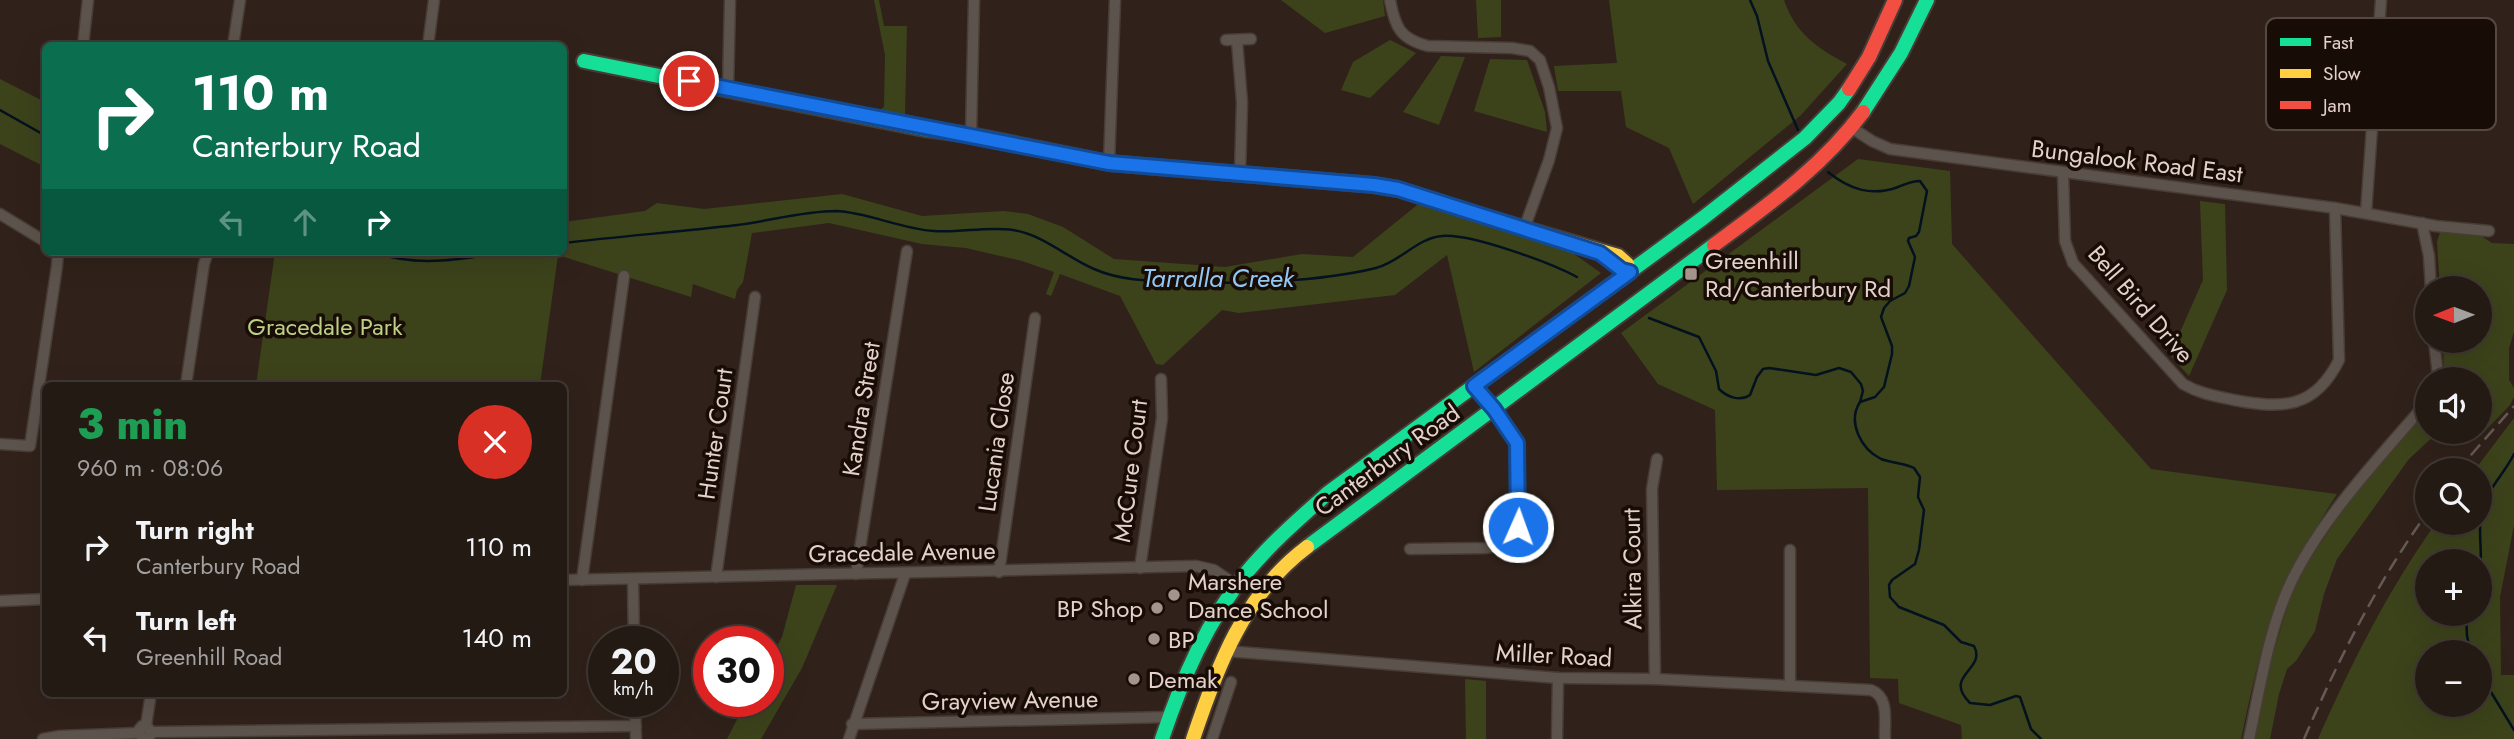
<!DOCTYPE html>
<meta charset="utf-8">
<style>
body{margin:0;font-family:Jost,sans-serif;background:#2c231d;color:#f1f3f6;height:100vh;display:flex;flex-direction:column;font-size:26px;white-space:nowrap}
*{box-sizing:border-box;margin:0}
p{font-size:23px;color:#a3a1a0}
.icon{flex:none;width:38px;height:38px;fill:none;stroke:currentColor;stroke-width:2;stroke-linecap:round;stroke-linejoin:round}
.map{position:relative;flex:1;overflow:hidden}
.side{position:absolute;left:42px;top:382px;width:525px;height:315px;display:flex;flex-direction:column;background:#241a14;border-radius:10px;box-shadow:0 7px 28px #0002,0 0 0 2px #413834}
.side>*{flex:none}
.guide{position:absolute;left:42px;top:42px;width:525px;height:214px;border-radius:10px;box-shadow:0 7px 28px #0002,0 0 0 2px #413834;background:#0b6e4f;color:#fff;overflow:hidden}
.needle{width:46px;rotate:269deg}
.tools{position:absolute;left:2415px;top:276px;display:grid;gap:14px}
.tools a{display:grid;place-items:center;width:77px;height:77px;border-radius:50%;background:#241a14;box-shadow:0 7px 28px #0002,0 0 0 2px #413834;font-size:35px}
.speed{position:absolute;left:588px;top:626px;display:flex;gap:14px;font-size:35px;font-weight:700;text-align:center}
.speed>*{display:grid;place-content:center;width:91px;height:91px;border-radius:50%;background:#241a14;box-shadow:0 7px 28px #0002,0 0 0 2px #413834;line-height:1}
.speed small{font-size:18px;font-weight:400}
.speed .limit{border:10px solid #d22;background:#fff;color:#111}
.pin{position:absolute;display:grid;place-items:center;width:60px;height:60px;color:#fff;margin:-30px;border:4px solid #fff;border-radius:50%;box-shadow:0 2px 7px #0007}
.me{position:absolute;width:77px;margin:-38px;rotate:2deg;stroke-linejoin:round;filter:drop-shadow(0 0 5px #0008)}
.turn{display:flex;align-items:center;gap:24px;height:147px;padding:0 35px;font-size:32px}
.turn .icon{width:91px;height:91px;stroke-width:2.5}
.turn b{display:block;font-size:49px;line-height:60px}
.lanes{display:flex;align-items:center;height:66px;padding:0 35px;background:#0003;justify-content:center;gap:35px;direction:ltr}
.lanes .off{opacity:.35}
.round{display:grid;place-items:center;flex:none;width:74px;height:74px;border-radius:37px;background:#2c231d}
.head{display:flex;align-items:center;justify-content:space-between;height:119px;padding:0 35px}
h1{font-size:42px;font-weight:800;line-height:52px;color:#1e9e55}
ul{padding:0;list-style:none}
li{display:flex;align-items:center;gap:21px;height:91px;padding:0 35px}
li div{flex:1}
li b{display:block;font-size:26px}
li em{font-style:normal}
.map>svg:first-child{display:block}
</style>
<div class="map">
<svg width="2514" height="739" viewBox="0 0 2514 739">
<rect width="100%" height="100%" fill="#30221a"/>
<g fill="#3c431b" fill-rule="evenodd">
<path d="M874 0H879L884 26H907L905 115 880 110 884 107 885 55Z"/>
<path d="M1281 0H1383L1385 16 1325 33Z"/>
<path d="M1476 0H1501V37L1478 38Z"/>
<path d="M1609 0H1784C1795 33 1817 48 1847 64L1801 115 1693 204 1669 148 1626 127 1621 91H1558L1554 66 1617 63Z"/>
<path d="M1390 40 1416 53 1370 98 1341 90 1353 62Z"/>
<path d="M1441 56 1465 57 1439 125 1403 112Z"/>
<path d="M1490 59 1527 60 1545 112 1547 132 1474 111Z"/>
<path d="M0 79 45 102V167L0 144Z"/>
<path d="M1858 159 1950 171 1952 244 2151 469 2337 494C2310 536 2286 581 2269 629 2256 665 2249 702 2241 739H1962L1961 725 1899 703 1898 679 1870 678 1868 488 1717 490 1715 410 1658 384 1621 333Z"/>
<path d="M842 194 922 216 1003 211 1028 214 1063 227 1114 259 1225 267 1302 254 1353 257 1422 201 1567 249 1601 273 1474 372 1447 255 1395 295 1239 313 1222 310 1163 365 1156 364 1120 296 1060 274 1051 296 1046 294 1054 272 1022 261 966 248 922 244 829 223 752 233 743 282 737 290 735 299 693 284 691 297 558 255 540 385H256L275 252H564V222L645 211 657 203 704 209Z"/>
<path d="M2200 201 2225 204 2227 290 2189 376 2170 355 2203 280Z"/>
<path d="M2441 229 2481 236 2492 243 2514 244V332L2509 348V380L2514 388V397L2510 405 2483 433 2480 426V380H2444L2443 341H2480V289H2440L2437 242Z"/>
<path d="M2427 411V432H2438L2409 459 2337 559 2324 594 2315 631 2296 661 2287 669 2279 694 2270 739H2251L2260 698 2295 581 2348 503Z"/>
<path d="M2514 418V525L2500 597 2501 675H2514V739H2318C2351 664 2388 590 2436 523H2480V471H2474ZM2427 562H2480V614H2427ZM2427 653H2480V705H2427Z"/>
<path d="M796 585H837L802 668 761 739H727L746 702H768V662L782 637Z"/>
<path d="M1465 679 1486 681V739H1466Z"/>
</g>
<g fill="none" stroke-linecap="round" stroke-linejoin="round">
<g stroke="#04111e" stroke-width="2.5">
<path d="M1750 0 1757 16 1768 61 1798 130"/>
<path d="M0 110 46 136"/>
<path d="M1828 172C1849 189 1871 197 1898 187 1906 184 1911 181 1920 181L1927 191 1919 232 1916 236 1909 238 1908 241 1915 257 1909 286 1905 293 1890 301 1884 308 1881 317 1892 346V354L1884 387 1875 397 1860 402C1847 422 1861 449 1881 459 1892 463 1904 463 1914 468L1920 477 1918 497 1924 510 1919 550 1915 564 1892 580 1889 585 1890 597 1899 607 1944 625 1961 642 1974 646C1987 670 1942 675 1970 703L1990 705 2016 696 2020 697 2031 729 2041 739"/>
<path d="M564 243C621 236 679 232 737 225 769 221 804 211 836 211 867 212 901 229 934 231 960 233 987 226 1013 230 1044 235 1066 257 1094 269 1121 281 1152 281 1182 282 1241 284 1319 282 1376 268 1400 262 1417 238 1442 236 1470 233 1551 263 1577 277"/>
<path d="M374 252C417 268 462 259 506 252"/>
<path d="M1649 318 1699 337 1716 371 1719 389C1727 397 1740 402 1750 395L1757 377 1763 369 1769 368 1816 375 1839 368 1851 372 1861 384 1863 391 1860 402"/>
<path d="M2480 570C2483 550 2477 531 2482 511 2486 490 2505 473 2514 454"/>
<path d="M2466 614 2467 636 2471 653"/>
<path d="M2480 674 2514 730"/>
</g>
<g stroke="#483c36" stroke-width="13">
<g id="street">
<path d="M1390 0C1395 27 1400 39 1428 46L1512 48 1530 51 1540 60 1549 87 1557 128 1549 160 1524 229"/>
<path d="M1226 40 1251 39"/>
<path d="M1237 41 1242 102 1240 174"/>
<path d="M83 46 88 0"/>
<path d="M233 46 240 0"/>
<path d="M428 46 434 0"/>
<path d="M728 89 730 0"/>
<path d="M1852 128 1872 141 1890 149 2335 208 2436 226 2489 231"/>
<path d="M971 135 974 0"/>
<path d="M1109 163 1115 0"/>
<path d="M2063 173 2065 241 2073 263 2183 384C2200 394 2216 396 2234 400 2282 409 2315 409 2339 360L2335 208"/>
<path d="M2366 213 2381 0"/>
<path d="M0 214 46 242"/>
<path d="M2422 223 2429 256 2431 289"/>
<path d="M1601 253 1622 270 1630 272"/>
<path d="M2434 341 2438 375 2436 380"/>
<path d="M186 385 204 264 208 252"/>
<path d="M0 444 30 446 57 266 58 252"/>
<path d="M1410 549 1487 548 1503 544 1515 534 1520 518 1517 443 1494 409"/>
<path d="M1790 550V685"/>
<path d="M1140 568 1162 418 1161 379"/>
<path d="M999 572 1035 318"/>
<path d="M856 574 907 251"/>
<path d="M716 577 755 297"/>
<path d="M633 579 634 642"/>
<path d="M564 580 1196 566 1214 570 1236 585"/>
<path d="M582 580 624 276"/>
<path d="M0 601 46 599"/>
<path d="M1227 651 1558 678 1655 679 1871 690C1890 697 1884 722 1885 739"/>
<path d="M1655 679 1652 489 1657 459"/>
<path d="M635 702 636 739"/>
<path d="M852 724 1169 717"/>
<path d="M146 726 151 693"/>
<path d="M152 732 636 726"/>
<path d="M43 739 60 736 138 733"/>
<path d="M143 739 138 731 142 726H146L152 732 148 739"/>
<path d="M849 739 905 574"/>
<path d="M1212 739 1231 682"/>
<path d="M1557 739 1558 678"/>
<path d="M2249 739C2260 687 2269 628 2292 580 2324 515 2380 457 2427 402"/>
</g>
</g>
<g stroke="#483c36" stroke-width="18">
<g id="fast">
<path d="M584 61 924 129 971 135 1109 163 1374 185 1398 189 1489 218"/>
<path d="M1863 112 1901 53 1927 0"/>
<path d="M1307 547 1714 245"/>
<path d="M1162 739C1182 679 1207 621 1247 572 1271 543 1300 518 1328 493L1703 218 1805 138 1839 103 1849 89"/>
</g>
</g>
<g stroke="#483c36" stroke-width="18">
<g id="slow">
<path d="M1489 218 1618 256 1627 264 1630 272"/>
<path d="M1193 739C1217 667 1244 594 1307 547"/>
</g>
</g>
<g stroke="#483c36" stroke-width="18">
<g id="jam">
<path d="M1849 89 1869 57 1895 0"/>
<path d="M1714 245C1768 205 1822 167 1863 112"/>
</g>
</g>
<use href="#street" stroke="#5d534d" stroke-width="10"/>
<use href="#fast" stroke="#16e098" stroke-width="14"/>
<use href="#slow" stroke="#ffcf43" stroke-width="14"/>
<use href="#jam" stroke="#f24e42" stroke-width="14"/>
<g stroke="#665a56" stroke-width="2.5" stroke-dasharray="14 7" stroke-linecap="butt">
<path d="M2457 471 2514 406"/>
<path d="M2304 739C2338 660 2377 583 2427 513"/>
</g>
</g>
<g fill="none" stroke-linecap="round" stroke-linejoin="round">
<g stroke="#114b97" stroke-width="18">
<path id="route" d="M689 81 1109 163 1374 185 1398 189 1600 253 1622 270 1630 272 1474 386 1494 409 1517 443 1518 527"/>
</g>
<use href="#route" stroke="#1a73e8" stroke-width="12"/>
</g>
<g fill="#a5948c" stroke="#180c07" stroke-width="2.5">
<rect x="1684" y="267" width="14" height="14" rx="3.5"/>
<circle cx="1174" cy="595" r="7"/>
<circle cx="1157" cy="608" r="7"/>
<circle cx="1154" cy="639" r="7"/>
<circle cx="1134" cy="679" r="7"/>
</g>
<g text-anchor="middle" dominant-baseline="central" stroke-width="7" stroke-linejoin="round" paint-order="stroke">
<g font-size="24" fill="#e4d2ca" stroke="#180c07">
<text transform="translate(2137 161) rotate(7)">Bungalook Road East</text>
<text transform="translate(2141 304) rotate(49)">Bell Bird Drive</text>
<text transform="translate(861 409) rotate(-81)">Kandra Street</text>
<text transform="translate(715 434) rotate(-82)">Hunter Court</text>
<text transform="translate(996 442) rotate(-82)">Lucania Close</text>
<text transform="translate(1387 460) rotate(-36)">Canterbury Road</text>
<text transform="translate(1130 471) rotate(-83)">McCure Court</text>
<text transform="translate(902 552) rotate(-1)">Gracedale Avenue</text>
<text transform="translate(1632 569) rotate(-91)">Alkira Court</text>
<text transform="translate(1554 655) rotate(3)">Miller Road</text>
<text transform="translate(1010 700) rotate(-1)">Grayview Avenue</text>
</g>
<g font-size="24" fill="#e4d2ca" stroke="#180c07" text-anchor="start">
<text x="1705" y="260">Greenhill<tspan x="1705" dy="28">Rd/Canterbury Rd</tspan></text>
<text x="1188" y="581">Marshere<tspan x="1188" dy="28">Dance School</tspan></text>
<text x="1143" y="608" text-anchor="end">BP Shop</text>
<text x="1168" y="639">BP</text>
<text x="1148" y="679">Demak</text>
</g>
<g font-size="24" fill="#bdd184" stroke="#180c07">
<text x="325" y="326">Gracedale Park</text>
</g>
<g font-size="26" font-style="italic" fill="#92c8f3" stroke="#180c07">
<text x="1218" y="278">Tarralla Creek</text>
</g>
</g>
<rect x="2266" y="18" width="230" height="112" rx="10" fill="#180c07" stroke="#554742" stroke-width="2"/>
<rect x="2280" y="38" width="31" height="8" fill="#16e098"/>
<rect x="2280" y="69" width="31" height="9" fill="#ffcf43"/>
<rect x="2280" y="101" width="31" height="8" fill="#f24e42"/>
<g font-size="19" fill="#e4d2ca">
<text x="2323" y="49">Fast</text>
<text x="2323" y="80">Slow</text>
<text x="2323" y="112">Jam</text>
</g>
</svg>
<div class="tools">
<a><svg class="needle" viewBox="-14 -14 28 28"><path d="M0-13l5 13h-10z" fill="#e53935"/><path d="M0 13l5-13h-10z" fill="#a3a1a0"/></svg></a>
<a><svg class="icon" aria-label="sound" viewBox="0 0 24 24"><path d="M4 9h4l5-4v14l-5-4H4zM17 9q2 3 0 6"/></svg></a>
<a><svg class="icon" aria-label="search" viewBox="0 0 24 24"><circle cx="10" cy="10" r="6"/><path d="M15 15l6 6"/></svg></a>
<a>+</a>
<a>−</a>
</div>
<div class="speed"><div>20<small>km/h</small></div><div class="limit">30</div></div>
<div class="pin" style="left:689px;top:81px;background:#d93025"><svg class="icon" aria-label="arrive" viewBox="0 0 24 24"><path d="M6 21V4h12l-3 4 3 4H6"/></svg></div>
<svg class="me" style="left:1518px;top:527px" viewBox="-20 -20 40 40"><circle r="17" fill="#1a73e8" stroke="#fff" stroke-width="3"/><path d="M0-11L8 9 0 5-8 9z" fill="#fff"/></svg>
<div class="guide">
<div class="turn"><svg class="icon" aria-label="right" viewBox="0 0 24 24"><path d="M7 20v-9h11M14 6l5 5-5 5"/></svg><div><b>110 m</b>Canterbury Road</div></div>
<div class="lanes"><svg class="icon off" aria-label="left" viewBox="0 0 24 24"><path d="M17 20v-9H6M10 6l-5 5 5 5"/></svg><svg class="icon off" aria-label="ahead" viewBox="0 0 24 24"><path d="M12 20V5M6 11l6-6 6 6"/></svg><svg class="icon" aria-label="right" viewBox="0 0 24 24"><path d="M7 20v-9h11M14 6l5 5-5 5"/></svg></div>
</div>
<section class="side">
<div class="head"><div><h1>3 min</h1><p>960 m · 08:06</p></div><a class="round" style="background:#d93025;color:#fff"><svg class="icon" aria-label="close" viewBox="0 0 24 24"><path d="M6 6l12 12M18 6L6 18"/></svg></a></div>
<ul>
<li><svg class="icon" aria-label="right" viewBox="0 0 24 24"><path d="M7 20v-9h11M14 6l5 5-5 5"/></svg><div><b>Turn right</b><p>Canterbury Road</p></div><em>110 m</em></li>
<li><svg class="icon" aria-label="left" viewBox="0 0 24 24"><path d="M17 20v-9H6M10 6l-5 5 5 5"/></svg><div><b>Turn left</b><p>Greenhill Road</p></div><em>140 m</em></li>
</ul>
</section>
</div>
